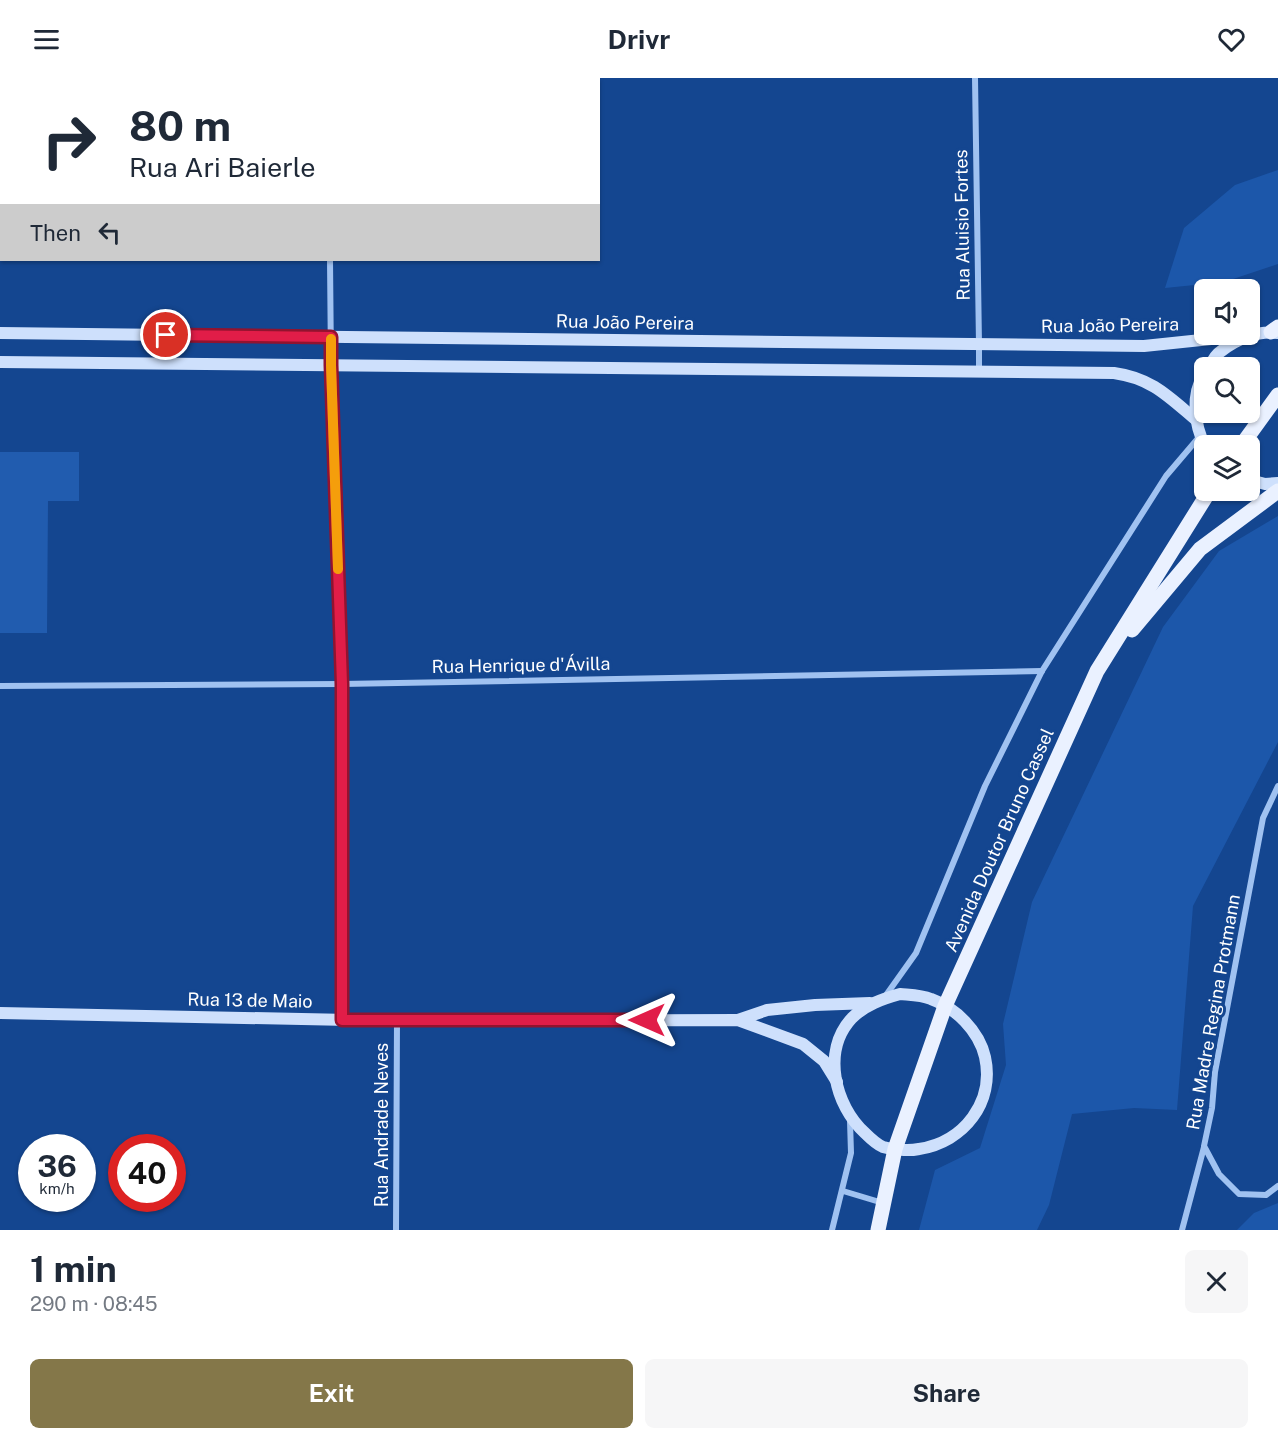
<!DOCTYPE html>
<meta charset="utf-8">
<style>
body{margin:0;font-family:"Public Sans",sans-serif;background:#f6f6f7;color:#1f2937;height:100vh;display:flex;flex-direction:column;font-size:22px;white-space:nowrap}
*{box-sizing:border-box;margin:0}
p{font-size:20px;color:#747a83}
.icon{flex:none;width:33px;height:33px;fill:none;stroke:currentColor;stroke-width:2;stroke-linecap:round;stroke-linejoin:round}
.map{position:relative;height:1152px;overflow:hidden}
.sheet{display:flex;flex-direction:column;background:#fff;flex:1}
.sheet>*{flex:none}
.guide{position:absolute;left:0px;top:0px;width:600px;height:183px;box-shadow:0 2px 4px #0004;background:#fff;color:#1f2937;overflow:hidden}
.fabs{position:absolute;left:1194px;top:201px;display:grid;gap:12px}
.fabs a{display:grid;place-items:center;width:66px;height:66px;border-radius:9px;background:#fff;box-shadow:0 2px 4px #0004;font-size:30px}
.speed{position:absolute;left:18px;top:1056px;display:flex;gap:12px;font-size:30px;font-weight:700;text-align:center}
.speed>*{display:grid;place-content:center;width:78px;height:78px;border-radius:50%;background:#fff;box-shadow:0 2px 4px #0004;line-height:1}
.speed small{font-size:15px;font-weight:400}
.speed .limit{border:9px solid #d22;background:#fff;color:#111}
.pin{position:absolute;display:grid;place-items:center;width:51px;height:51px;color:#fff;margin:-26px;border:3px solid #fff;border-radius:50%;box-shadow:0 2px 6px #0007}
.me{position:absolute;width:66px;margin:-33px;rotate:270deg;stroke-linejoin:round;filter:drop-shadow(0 0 4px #0008)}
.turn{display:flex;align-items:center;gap:21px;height:126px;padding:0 30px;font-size:27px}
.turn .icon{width:78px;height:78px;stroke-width:2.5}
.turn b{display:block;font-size:42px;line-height:51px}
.then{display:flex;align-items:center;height:57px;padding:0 30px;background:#0003;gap:12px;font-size:22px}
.round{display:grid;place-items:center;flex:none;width:63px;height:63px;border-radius:9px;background:#f6f6f7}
.overview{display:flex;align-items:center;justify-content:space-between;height:102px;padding:0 30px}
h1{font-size:36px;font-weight:700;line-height:45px}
.button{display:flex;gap:12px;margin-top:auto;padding:12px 30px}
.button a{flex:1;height:69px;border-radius:9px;background:#847749;color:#fff;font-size:24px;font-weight:700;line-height:69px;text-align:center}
.button a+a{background:#f6f6f7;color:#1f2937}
header{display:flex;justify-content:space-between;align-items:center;height:78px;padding:0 30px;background:#fff;font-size:27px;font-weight:700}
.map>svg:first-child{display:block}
</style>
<header><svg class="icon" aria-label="menu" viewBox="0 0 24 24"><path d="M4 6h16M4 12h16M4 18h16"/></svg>Drivr<svg class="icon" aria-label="heart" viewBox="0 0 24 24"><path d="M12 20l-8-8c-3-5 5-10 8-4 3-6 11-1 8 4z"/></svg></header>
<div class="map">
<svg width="1278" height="1152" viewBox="0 0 1278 1152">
<rect width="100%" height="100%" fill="#144690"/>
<g fill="#1c57aa">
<path d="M1278 92V186L1224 204 1165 210 1184 150 1235 107Z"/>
<path d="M1278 438V664L1193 828 1177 1032 1134 1030 1072 1036 1049 1127 1037 1152H919L935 1092 980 1070 1006 987 1003 946 1032 824 1163 549 1219 473Z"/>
<path d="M1278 1125V1152H1237L1254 1135Z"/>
</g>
<path fill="#215caf" d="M0 374H79V423H48L47 555H0Z"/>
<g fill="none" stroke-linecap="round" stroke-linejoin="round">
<g stroke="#a0c2f1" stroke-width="6">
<path d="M326 0V2"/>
<path d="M975 0 979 266V293"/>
<path d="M330 182 331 287 342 606V942"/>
<path d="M0 608 342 606 1042 593"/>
<path d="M1278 708 1263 740 1215 994 1212 1030 1204 1068 1219 1096 1239 1116 1266 1117 1278 1108"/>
<path d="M884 920 916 875 985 708 1042 593 1166 398 1200 358"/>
<path d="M843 1113 883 1125"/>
<path d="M396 1152 397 943"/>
<path d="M832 1152 851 1075 850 1043"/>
<path d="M1182 1152 1204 1069"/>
</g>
<g stroke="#cee0fc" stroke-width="12">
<path d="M0 255 1144 268 1249 257"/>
<path d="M0 284 1114 295C1151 300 1168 318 1195 341"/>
<path d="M1209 290C1212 284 1215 277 1220 274 1236 261 1258 252 1278 255"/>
<path d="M1204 296C1191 317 1194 346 1205 368"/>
<path d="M1250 402 1265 406 1278 405"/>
<path d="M900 916C910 917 921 917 931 921 956 930 979 953 985 979 995 1024 964 1064 919 1071 909 1073 893 1072 883 1069 876 1066 870 1060 865 1055 835 1028 821 973 852 940 865 927 882 921 900 916Z"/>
<path d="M0 935 397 943 738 942 803 966 824 983 837 1004"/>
<path d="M738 942 767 932 815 927 870 925"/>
</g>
<g stroke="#eaf1ff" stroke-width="15">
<path d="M1271 254 1278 249"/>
<path d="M1241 368 1278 317"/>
<path d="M1132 552 1200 471 1278 413"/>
<path d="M878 1152 895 1071 945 928 1097 593 1210 412"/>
</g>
</g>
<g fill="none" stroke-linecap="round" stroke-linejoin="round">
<g stroke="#92132f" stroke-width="15">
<path id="route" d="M166 257 331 259V287L342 606V942H647"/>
</g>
<use href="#route" stroke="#e11d48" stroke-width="10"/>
<path stroke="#f59e0b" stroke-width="10" d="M331 261V287L338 491"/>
</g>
<g text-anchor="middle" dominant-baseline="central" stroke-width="6" stroke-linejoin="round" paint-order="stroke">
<g font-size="18" fill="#fff" stroke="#144690">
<text transform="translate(962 147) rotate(-91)">Rua Aluisio Fortes</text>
<text transform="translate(625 244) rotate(1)">Rua João Pereira</text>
<text transform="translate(1110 247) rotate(-1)">Rua João Pereira</text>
<text transform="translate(521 587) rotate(-1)">Rua Henrique d'Ávilla</text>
<text transform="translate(999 762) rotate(-66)">Avenida Doutor Bruno Cassel</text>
<text transform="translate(250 922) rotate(1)">Rua 13 de Maio</text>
<text transform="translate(1213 934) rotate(-80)">Rua Madre Regina Protmann</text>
<text transform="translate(381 1047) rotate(-90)">Rua Andrade Neves</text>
</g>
</g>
</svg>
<div class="fabs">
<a><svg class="icon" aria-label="sound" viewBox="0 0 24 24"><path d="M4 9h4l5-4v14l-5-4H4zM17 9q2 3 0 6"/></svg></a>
<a><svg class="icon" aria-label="search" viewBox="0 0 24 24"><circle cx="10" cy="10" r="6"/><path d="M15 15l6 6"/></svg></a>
<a><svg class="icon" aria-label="layers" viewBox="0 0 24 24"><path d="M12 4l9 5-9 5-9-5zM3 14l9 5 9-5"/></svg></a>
</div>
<div class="speed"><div>36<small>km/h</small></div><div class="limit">40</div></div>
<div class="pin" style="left:166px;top:257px;background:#d93025"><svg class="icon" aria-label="arrive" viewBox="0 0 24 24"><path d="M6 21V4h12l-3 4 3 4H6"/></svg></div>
<svg class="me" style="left:647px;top:942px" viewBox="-20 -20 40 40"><path d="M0-17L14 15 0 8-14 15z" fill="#e11d48" stroke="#fff" stroke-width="4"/></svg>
<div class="guide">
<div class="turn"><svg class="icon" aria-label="right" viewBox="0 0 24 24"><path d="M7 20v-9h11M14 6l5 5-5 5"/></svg><div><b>80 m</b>Rua Ari Baierle</div></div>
<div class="then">Then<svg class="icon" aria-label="left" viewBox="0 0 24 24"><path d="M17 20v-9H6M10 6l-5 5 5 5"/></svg></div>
</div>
</div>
<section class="sheet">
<div class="overview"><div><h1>1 min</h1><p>290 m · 08:45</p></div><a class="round"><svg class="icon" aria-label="close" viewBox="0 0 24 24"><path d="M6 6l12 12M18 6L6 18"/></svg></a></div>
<div class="button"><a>Exit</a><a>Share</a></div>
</section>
